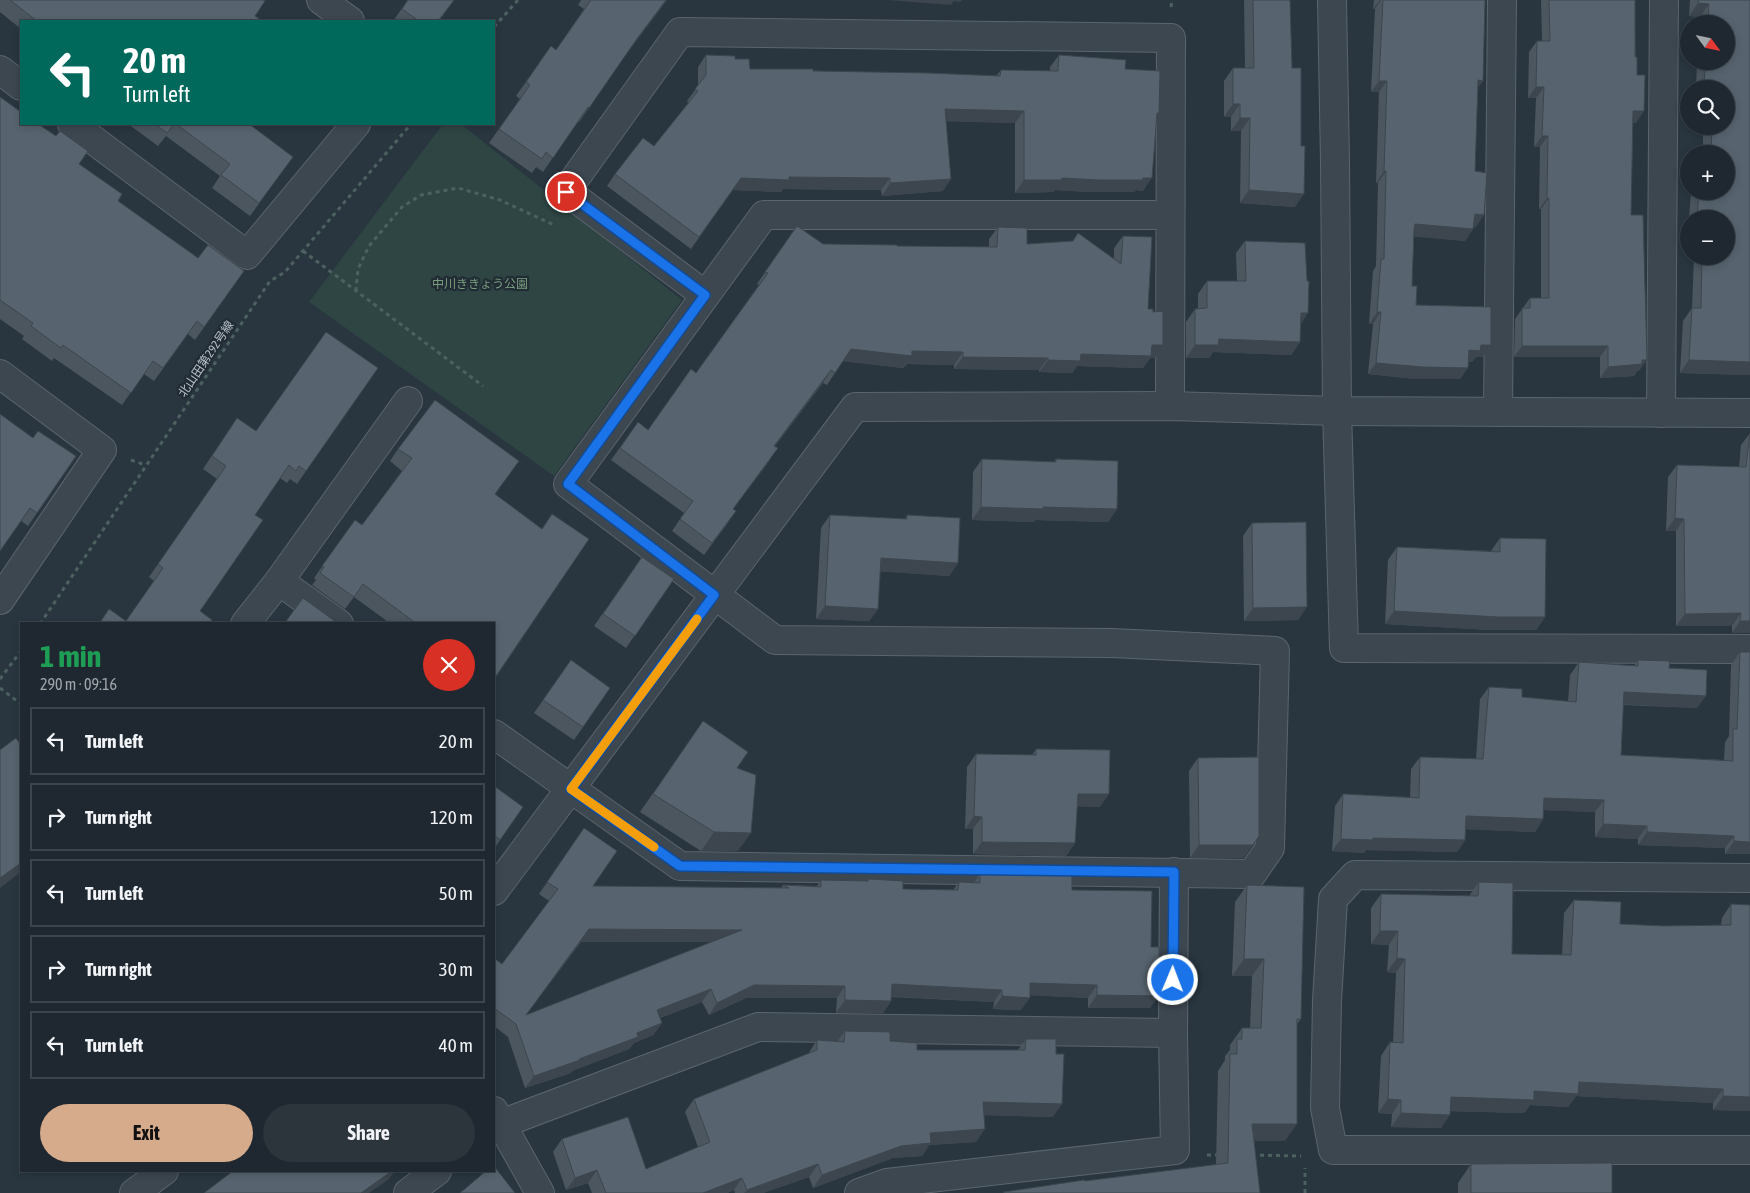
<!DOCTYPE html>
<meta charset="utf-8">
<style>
body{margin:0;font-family:"Asap Condensed","Noto Sans JP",sans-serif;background:#2c343c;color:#f1f3f6;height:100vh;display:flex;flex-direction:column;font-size:19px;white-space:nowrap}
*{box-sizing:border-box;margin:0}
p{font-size:16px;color:#a1a6ab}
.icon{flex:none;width:28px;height:28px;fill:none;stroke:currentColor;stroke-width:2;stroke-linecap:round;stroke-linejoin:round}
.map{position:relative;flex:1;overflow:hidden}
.panel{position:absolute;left:20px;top:622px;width:475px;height:550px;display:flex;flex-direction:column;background:#1f2830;border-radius:0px;box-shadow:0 2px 8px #0003,0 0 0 1px #3c444c}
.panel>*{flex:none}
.hud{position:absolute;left:20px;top:20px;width:475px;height:105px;border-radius:0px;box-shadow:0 2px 8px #0003,0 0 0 1px #3c444c;background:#00695c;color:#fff;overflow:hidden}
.needle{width:32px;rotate:123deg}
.buttons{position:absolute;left:1680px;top:15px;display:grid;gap:10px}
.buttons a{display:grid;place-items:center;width:55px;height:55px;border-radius:50%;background:#1f2830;box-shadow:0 2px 8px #0003,0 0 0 1px #3c444c;font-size:25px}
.pin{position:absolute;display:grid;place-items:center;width:42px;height:42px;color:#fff;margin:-21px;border:2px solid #fff;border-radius:50%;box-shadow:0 1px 5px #0007}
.me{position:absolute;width:55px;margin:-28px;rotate:1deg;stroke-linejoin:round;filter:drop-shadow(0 0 4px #0008)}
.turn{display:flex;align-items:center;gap:18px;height:105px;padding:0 20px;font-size:22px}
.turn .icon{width:65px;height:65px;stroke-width:2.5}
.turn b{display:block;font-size:35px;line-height:42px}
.round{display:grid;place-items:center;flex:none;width:52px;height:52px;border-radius:26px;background:#2c343c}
.overview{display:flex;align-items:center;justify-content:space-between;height:85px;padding:0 20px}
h1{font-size:30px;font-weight:700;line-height:38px;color:#1e9e55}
.primary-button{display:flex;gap:10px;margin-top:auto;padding:10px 20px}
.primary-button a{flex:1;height:58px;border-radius:30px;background:#d6ab8b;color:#111;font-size:20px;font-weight:700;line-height:58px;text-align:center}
.primary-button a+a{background:#2c343c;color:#f1f3f6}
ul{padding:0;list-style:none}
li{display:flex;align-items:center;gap:15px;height:68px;margin:0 10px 8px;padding:0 10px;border:2px solid #3c444c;border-radius:0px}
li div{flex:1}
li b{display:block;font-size:19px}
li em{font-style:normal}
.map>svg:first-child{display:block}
</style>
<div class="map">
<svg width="1750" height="1193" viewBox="0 0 1750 1193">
<rect width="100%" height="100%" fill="#293640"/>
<path fill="#2e4543" d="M443 124H461L682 300 554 476 309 302Z"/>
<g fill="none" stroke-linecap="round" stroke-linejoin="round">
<g stroke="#5b656d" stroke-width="30">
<g id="minor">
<path d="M321 0 350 21"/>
<path d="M1332 0 1335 161 1337 411 1344 648 1750 649"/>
<path d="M0 70 21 86"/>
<path d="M72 124 247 255 356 124"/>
<path d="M705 295 566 191 680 32 1171 38 1170 406"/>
<path d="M0 374 102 450 0 600"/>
<path d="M1498 412 1502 0"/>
<path d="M1661 413 1664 0"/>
<path d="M279 581 339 624"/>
<path d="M245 624 279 581 408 401"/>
<path d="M494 734 680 866 1252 874 1270 848 1275 651 1112 643 775 640 568 484 764 215H1170"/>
<path d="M1750 878 1355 875 1333 899 1327 1001 1325 1108 1333 1150H1750"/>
<path d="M494 891 855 407 1170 406 1337 411 1750 413"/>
<path d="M494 1111 540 1193"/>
<path d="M494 1129 501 1124 758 1027 1173 1033"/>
<path d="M134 1193 164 1171"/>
<path d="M408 1193 437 1171"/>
<path d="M859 1193 887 1183 1175 1150 1173 1033 1174 872"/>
</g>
</g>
<g stroke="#4d6161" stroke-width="3" stroke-dasharray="4 4" stroke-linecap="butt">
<path d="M1171 7 1172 0"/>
<path d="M494 27 518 0"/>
<path d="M303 251 483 386"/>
<path d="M356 291 358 269 369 246 402 207 421 195 458 188 500 200 554 225"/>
<path d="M131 460 145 465"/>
<path d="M40 624 270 281 285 272 411 124"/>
<path d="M0 679 21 651"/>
<path d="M0 688 21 704"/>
<path d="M1207 1155H1221"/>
<path d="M1252 1155 1301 1156"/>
<path d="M1305 1193V1168"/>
</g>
<use href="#minor" stroke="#3d4750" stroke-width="28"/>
</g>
<g fill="#4b565f" fill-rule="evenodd">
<path d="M0 0H263L255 16 262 21H21V29L0 12Z"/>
<path d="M408 0H454L439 21H393Z"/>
<path d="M581 0H667L627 53 579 122 578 121 543 172 536 167 532 173 489 143 520 99 516 96 551 46 556 50 584 9 578 5Z"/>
<path d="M1244 0H1290L1295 207 1240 203 1241 131H1231V117H1224V81L1233 68H1245Z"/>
<path d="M1374 0H1485L1483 81 1478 87 1475 171 1476 227H1473V229L1465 241 1414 236 1412 286 1416 305 1491 345 1483 357H1476L1472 362H1468L1460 379H1415L1368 374 1373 324H1369L1373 271 1376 266 1378 183H1376L1379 92H1371L1375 9H1373Z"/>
<path d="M1541 0H1635L1636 123H1633L1631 215 1639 371H1637L1634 376 1600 378V357H1514L1515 319 1530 298H1541V209H1539L1540 147H1534L1536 98H1528L1529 52 1537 41H1542Z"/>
<path d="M1690 0H1750V375L1680 373 1683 321 1692 308 1694 256H1726V219H1689L1691 191H1726V154H1703V126H1726V89H1696L1697 61H1726V24H1700V17L1689 16Z"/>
<path d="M706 55 735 59 750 69 996 76 1001 70 1050 71V67L1059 55 1125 69 1157 116 1143 191 1136 190 1134 192H1090L1055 190 1053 192 1015 193V123L946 121 943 191 882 196 881 190 783 189 781 192 733 190 691 249 607 186 615 174 654 146 689 103 687 101 698 86V67Z"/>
<path d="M0 97 80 164 118 201 198 258 244 271 195 340 188 334 154 381 144 374 122 405 54 358 52 361 22 339 24 336 0 319Z"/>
<path d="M128 124H249L293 157 250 216 212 188 220 176 166 136 158 146Z"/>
<path d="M1689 222V242H1688Z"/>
<path d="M797 226 823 244 897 246 989 247V239L998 227 1027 244 1114 259V248L1123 236 1148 309 1153 312 1163 345 1155 358H1150L1143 368 1077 366 1072 373 1039 372V370L954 369V365L907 364 903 368 843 361 827 385 823 383 775 446 770 460 733 509 728 523 704 555 672 531 684 513 611 460 638 422 648 430 696 373 759 285 757 284Z"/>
<path d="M1245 241 1307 281 1300 325V342L1291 355 1213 352 1209 358H1186V322L1195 309H1198V294L1207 281H1237L1236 253Z"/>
<path d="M378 368 297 484 290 479 287 483 280 478 255 515 200 611 212 620 99 624 126 621 154 581 149 577 217 479 203 469 228 431H256Z"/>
<path d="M1750 433V633H1732V626H1676V531H1666L1668 477 1677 465 1739 467 1741 445Z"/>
<path d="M33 438 76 456 28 526 21 521Z"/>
<path d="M398 449 495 494 542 529 589 539 494 680V624H391L354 597 345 609 312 585 316 580 314 578 355 520 362 525 402 471 390 461Z"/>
<path d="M982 459 1054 462 1056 459 1117 509 1108 522 1035 520 1034 522 972 520 973 472Z"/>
<path d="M830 515 905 519 907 515 958 563 949 576 880 571 878 609 869 621 816 619 821 528Z"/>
<path d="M1252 523 1298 620 1244 621 1243 536Z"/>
<path d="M1500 538 1545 617 1536 630H1490L1385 624 1388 560 1397 547 1491 551Z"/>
<path d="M642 557 674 579 626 648 594 626Z"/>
<path d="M1740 652H1750V854H1725V848L1638 845V839L1595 837V812L1544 810 1543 819 1535 832 1466 829 1465 840 1457 852 1366 850 1364 853 1332 851 1335 806 1343 794 1410 797 1411 769 1420 757 1476 759 1480 699 1489 687 1522 697 1568 702 1570 675 1579 662 1634 666 1638 660 1669 668 1697 708 1623 705 1621 755 1724 760 1725 742 1729 736 1731 665Z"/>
<path d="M571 660 610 688 574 740 534 713Z"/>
<path d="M703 721 737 768 738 851H701L640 812Z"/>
<path d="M1036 749 1100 807 1077 806 1075 843 1066 856 973 854V829H965L967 767 976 754 1032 755Z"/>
<path d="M1198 758 1244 858H1190L1189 771Z"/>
<path d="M494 786 523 807 494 849Z"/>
<path d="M584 828 593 886 781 888 783 885 817 886 821 880 867 881 869 879 903 889 953 890 959 882 974 883 980 873 1072 890 1150 1008H1088V998L1030 995 1021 1010 993 1009 994 1002 891 997V1001L883 1013H836L837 998H746L709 1015 702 1002 660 1018 662 1023 653 1035 634 1043 629 1049 572 1071 571 1073 525 1088 508 1037 494 1026V959L502 964 549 901 539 894ZM581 942H711L526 1015Z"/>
<path d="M1479 882 1512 954 1562 955 1564 913 1574 900 1620 924 1664 926 1721 925 1722 918 1731 904 1750 1111 1713 1110V1103L1576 1096 1568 1107 1530 1105 1524 1113 1450 1111 1441 1128 1391 1127 1392 1114 1378 1113 1381 1056 1390 1042 1393 1043 1396 973 1387 972 1389 945 1371 944V908L1381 894 1469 896Z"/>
<path d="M1247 885 1301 1019 1297 1024 1285 1141H1254L1260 1193H1003L1004 1192 1216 1165 1218 1071 1225 1060V1056L1230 1050V1045L1242 1028H1250L1252 976H1232L1235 902Z"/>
<path d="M845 1031 890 1041 917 1050H1018L1026 1039 1053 1117 984 1115 976 1142 929 1145 922 1156 893 1158 813 1188 809 1177 763 1193H735L734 1190 727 1193H592L588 1183 566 1190 553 1152 562 1139 646 1169 698 1147 685 1112 694 1099 808 1054 817 1040 837 1042Z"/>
<path d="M1471 1164 1612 1193H1458V1183Z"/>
</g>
<g fill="#3d464e">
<path d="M666 0H667L626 54 636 40Z"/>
<path d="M887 0H962L960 2 954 1 951 5Z"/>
<path d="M1380 0H1381L1375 9H1373Z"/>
<path d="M1698 3 1709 4 1700 17 1689 16Z"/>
<path d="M1478 80 1483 81 1474 92Z"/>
<path d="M1379 81H1387L1379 92H1371Z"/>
<path d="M1704 82H1710L1706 89H1699Z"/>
<path d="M1536 87H1544L1536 98H1528Z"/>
<path d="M1233 104H1240L1231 117H1224Z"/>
<path d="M945 109 1024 111 1015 123 937 121Z"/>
<path d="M1633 111H1644L1636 123 1625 122Z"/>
<path d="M1240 118H1250L1241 131H1231Z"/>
<path d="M1542 136H1548L1540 147H1534Z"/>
<path d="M1384 171H1386L1378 183H1376Z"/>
<path d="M789 177 890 178 881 190 783 189 781 192 733 190 691 249 741 178Z"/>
<path d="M1062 178H1152L1143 191 1136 190 1134 192H1090L1055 190 1053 192 1015 193 1024 180Z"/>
<path d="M951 179 943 191 882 196 890 183Z"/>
<path d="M1249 190 1304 194 1295 207 1240 203Z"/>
<path d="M1547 198H1549L1541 209H1539Z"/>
<path d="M1475 214 1484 215 1476 227 1466 226Z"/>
<path d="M1415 224 1473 229 1465 241 1406 236Z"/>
<path d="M1377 312H1381L1373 324H1369Z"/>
<path d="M1301 313H1308L1300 326Z"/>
<path d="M1219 339 1300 342 1291 355 1213 352 1209 358H1186L1195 345Z"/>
<path d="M1152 345H1163L1155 358H1150L1143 368 1077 366 1072 373 1039 372 1048 360 1081 354Z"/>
<path d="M1481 345H1491L1483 357H1476L1472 362H1460L1469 350Z"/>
<path d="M1522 346H1608L1600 357H1514Z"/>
<path d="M851 349 912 351 963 352 954 365 907 364 903 368 842 361Z"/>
<path d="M963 357 1048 358 1039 370 954 369Z"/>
<path d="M1642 360H1647L1639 371H1637L1634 376 1600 378 1608 367Z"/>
<path d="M1689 360 1750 362V375L1680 373Z"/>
<path d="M1376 363 1468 368 1460 379H1415L1368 374Z"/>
<path d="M831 370 823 383 766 458 774 446Z"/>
<path d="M981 507H1043L1117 509 1108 522 1035 520 1034 522 972 520Z"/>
<path d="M736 511 728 523 704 555 712 543Z"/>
<path d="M1675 518 1684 519 1676 531H1666Z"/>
<path d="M881 558 958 563 949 576 872 571Z"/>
<path d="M825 606 878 609 869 621 816 619Z"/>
<path d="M1307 607 1298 620 1244 621 1253 608Z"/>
<path d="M1394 611 1545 617 1536 630H1490L1385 624Z"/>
<path d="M1741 613 1732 626H1676L1685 614Z"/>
<path d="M1740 621H1750V633H1732Z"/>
<path d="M1624 692 1706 696 1697 708 1615 704Z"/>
<path d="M1078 794H1109L1100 807 1069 806Z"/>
<path d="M1544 798 1604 800 1595 812 1536 810Z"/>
<path d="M974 816 982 817 973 829H965Z"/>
<path d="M1466 816 1543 819 1535 832 1457 829Z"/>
<path d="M1603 824 1647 826 1638 839 1595 837Z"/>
<path d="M714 832 751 833 738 851H701Z"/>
<path d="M1647 832 1734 836 1725 848 1638 845Z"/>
<path d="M1373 838 1465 840 1457 852 1366 850 1364 853 1332 851 1341 839Z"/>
<path d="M1734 841 1750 842V854H1725Z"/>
<path d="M982 842 1075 843 1066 856 973 854Z"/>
<path d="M1199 845H1253L1244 858H1190Z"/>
<path d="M21 863V872L0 888V878Z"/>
<path d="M589 929 742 930 734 942H581L517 1027Z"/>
<path d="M1380 931H1398L1389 945 1371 944Z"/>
<path d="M1397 958 1405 959 1396 973 1387 972Z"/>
<path d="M1244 959H1264L1252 976H1232Z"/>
<path d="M1030 983 1097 985 1088 998 1022 995Z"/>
<path d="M892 984 1002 990 994 1002 883 996Z"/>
<path d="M754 985 845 986 837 998H746L709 1015 717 1003Z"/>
<path d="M711 989 702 1002 648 1022 657 1010Z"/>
<path d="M1097 995 1159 996 1150 1008H1088Z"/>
<path d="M1002 996 1030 998 1021 1010 993 1009Z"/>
<path d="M845 1000 891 1001 883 1013H836Z"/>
<path d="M662 1023 653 1035 634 1043 629 1049 572 1071 571 1073 525 1088 534 1076 579 1059 637 1033Z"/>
<path d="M1579 1082 1723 1089 1713 1103 1576 1096 1568 1107 1530 1105 1524 1113 1441 1111 1451 1097 1534 1091Z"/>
<path d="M1723 1096 1750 1097V1111L1713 1110Z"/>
<path d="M1388 1099 1401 1100 1392 1114 1378 1113Z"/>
<path d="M983 1102 1062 1104 1053 1117 974 1115Z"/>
<path d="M1401 1113 1450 1115 1441 1128 1391 1127Z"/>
<path d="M1252 1124H1297L1285 1141H1240Z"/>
<path d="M985 1129 976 1142 929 1145 922 1156 893 1158 813 1188 822 1175 930 1133Z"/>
<path d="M818 1164 809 1177 763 1193H744L747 1190Z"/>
<path d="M597 1170 588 1183 566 1190 575 1178Z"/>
<path d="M392 1171H395L389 1179 369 1193H361Z"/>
<path d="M742 1178 734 1190 727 1193H703Z"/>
</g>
<g fill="#57646f" stroke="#3d464e" fill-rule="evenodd">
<path d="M10 0H263L265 1 255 16 262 21H37Z"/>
<path d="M408 0H454L438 21H419L402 9Z"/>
<path d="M591 0H666L636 40 589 108 588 107 553 158 546 152 542 159 499 129 530 85 526 82 551 46 556 50Z"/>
<path d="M1253 0H1290L1292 68H1301V146H1305L1304 194 1249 190 1250 118H1240V104H1233V68H1254Z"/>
<path d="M1383 0H1485L1483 81 1478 80 1475 171 1487 173 1484 215 1475 214 1473 229 1415 224 1414 230 1412 286H1417L1416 305 1491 307V345H1481L1480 351 1469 350 1468 368 1423 367 1376 363 1381 312H1377L1381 259H1384L1386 171H1384L1387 81H1379Z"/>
<path d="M1549 0H1635V57H1637V75H1645L1644 111H1633L1631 215H1643L1647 360H1642V364L1608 367V346H1522V308H1530V298H1549V198H1547L1548 136H1542L1544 87H1536L1537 41H1550Z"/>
<path d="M1698 0H1750V362L1689 360 1692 308H1701L1702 256H1726V219H1697L1699 191H1726V154H1711L1712 126H1726V89H1710V82H1704L1706 61H1726V24H1708L1709 4 1698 3Z"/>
<path d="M706 55 735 56V59H749L750 69H813V71L928 73 1000 76 1001 70 1058 71 1059 55 1126 60 1125 69 1160 71 1159 113H1157L1152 178H1143V180H1099L1062 178V180H1024V111L945 109 951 179 890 183V178L789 177V180L741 178 699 237 615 174 643 138 654 146 698 91 695 89 706 75Z"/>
<path d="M0 97 21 112V124H38L56 136 60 131 88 151 79 164 122 194 118 201 198 258 208 245 244 271 204 327 197 321 163 368 153 361 131 393 63 345 61 348 31 326 33 323 0 300Z"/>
<path d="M155 124H174L167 133Z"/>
<path d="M176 124H249L293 157 259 203 221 175 230 164Z"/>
<path d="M797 226 823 244 897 245V246L997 247 998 227 1027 228V244L1073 241 1078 233 1121 264 1123 236 1152 237 1148 309H1153V312L1163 311V345H1152L1151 356 1081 354 1080 361 1048 360V358L963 357V352L912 351V356L851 349 835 373 831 370 774 446 778 448 733 509 736 511 712 543 680 519 693 501 620 448 638 422 648 430 691 369 696 373 768 273 765 272Z"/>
<path d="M1245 241 1305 243 1307 281H1309L1308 313H1301L1300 342 1219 339 1218 345H1195V309L1207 308V281H1246Z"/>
<path d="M326 332 378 368 306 471 299 466 296 471 289 465 255 515 263 520 200 611 212 620 209 624H99L109 609 126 621 163 568 158 564 226 466 212 456 237 418 256 431Z"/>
<path d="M435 400 519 461 495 494 542 529 552 514 589 539 494 679V624H417L363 584 354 597 320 573 324 567 322 566 355 520 362 525 412 458 398 449Z"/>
<path d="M0 414 33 438 38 431 76 456 37 513 30 508 0 551Z"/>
<path d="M1750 433V621H1740L1741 613 1685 614 1684 519 1675 518 1677 465 1746 467Z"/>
<path d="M982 459 1056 462V459L1118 461 1117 509 1043 507V509L981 507Z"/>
<path d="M830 515 907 519V515L960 518 958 563 881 558 878 609 825 606Z"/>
<path d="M1306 522 1307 607 1253 608 1252 523Z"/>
<path d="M1500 538 1546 539 1545 617H1499L1394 611 1397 547 1500 552Z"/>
<path d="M642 557 674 579 635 636 603 614Z"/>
<path d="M303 598 336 622 335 624H284Z"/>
<path d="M1740 652H1750V842L1734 841V836L1647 832V826L1603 824 1604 800 1544 798 1543 819 1466 816 1465 840 1373 838V840L1341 839 1343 794 1419 798 1420 757 1483 759 1489 687 1522 689V697L1576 702 1579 662 1638 666V660L1670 661 1669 668 1707 670 1706 696 1624 692 1621 755 1733 761V729H1737Z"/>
<path d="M571 660 610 688 583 727 543 700Z"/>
<path d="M703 721 748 752 737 768 756 775 751 833 714 832 653 794Z"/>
<path d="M16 738 21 745V863L0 878V750Z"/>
<path d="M1036 749 1110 750 1109 794H1078L1075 843 982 842V817L974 816 976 754 1036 755Z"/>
<path d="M1259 757V836L1253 845H1199L1198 758Z"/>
<path d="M494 786 523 807 500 840 495 836 494 838Z"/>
<path d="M584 828 617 851 593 886 789 888 783 885 821 887V880L868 881 869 879 903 881V889L958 890 959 882 980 883V873L1072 875V890L1152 891 1151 947H1159V996L1097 995V985L1030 983V998L1002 996V990L892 984 891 1001 845 1000V986L754 985 717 1003 711 989 657 1010 662 1023 637 1033 638 1037 579 1059 580 1060 534 1076 516 1024 494 1008V958L502 964 558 889 547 882ZM589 929 742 930 526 1015Z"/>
<path d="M1479 882 1513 883 1512 954 1571 955 1574 900 1621 902 1620 924 1664 926 1731 925V904L1750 905V1097L1723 1096V1089L1579 1082 1578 1094 1534 1091V1100L1451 1097 1450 1115 1401 1113V1100L1388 1099 1390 1042 1403 1043 1405 959 1397 958 1398 931H1380L1381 894 1478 896Z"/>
<path d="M1247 885 1304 887 1301 1019H1297V1124H1252L1260 1193H1004V1192L1084 1180 1085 1181 1228 1163 1230 1054H1237V1039H1242V1028H1261L1264 959H1244Z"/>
<path d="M845 1031 890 1032V1041L917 1043V1050H1025L1026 1039H1056V1054H1064L1062 1104 983 1102 985 1129 930 1133 931 1143 901 1146 822 1175 818 1164 747 1190 742 1178 703 1193H606L597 1170 575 1178 562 1139 628 1117 646 1169 710 1142 694 1099 817 1050V1040L844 1042Z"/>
<path d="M1612 1163V1193H1471V1164Z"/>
<path d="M494 1166 515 1193H460L486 1171H494Z"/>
<path d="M233 1171H392L361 1193H204Z"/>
</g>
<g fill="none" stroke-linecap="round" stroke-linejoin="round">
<g stroke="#114b97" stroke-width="12">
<path id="route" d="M566 192 705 295 568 484 714 595 571 789 680 866 1174 872 1173 980"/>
</g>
<use href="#route" stroke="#1a73e8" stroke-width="9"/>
<path stroke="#f59e0b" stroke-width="9" d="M654 847 571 789 697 619"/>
</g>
<g text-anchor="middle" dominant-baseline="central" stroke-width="4.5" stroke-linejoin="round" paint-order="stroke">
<g font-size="12" fill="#7a9e7e" stroke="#212c35">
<text x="480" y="284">中川ききょう公園</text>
</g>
<g font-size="12" fill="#bac2ca" stroke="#212c35">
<text transform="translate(206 359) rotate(-56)">北山田第292号線</text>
</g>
</g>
</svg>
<div class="buttons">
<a><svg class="needle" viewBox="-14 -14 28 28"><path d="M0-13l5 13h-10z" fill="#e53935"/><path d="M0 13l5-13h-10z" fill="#a1a6ab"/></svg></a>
<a><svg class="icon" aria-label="search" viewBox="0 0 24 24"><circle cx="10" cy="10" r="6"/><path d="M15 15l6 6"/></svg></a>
<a>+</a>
<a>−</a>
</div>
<div class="pin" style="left:566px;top:192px;background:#d93025"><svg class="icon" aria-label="arrive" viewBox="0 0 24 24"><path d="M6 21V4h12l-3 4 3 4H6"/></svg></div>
<svg class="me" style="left:1173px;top:980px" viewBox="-20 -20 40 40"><circle r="17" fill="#1a73e8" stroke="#fff" stroke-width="3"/><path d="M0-11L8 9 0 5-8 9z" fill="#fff"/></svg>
<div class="hud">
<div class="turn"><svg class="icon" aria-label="left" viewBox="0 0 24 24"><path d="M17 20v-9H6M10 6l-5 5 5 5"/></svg><div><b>20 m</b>Turn left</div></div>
</div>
<section class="panel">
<div class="overview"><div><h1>1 min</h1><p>290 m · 09:16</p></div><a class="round" style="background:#d93025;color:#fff"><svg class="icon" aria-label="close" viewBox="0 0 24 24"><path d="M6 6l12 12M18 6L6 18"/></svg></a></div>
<ul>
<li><svg class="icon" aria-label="left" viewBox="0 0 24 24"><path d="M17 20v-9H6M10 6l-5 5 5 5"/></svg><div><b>Turn left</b></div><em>20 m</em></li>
<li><svg class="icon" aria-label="right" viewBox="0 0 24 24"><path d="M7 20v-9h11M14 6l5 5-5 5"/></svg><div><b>Turn right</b></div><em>120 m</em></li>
<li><svg class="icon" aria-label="left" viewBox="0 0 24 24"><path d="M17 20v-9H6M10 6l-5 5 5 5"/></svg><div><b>Turn left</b></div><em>50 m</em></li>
<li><svg class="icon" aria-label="right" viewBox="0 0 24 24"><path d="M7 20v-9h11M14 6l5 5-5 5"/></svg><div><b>Turn right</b></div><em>30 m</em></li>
<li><svg class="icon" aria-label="left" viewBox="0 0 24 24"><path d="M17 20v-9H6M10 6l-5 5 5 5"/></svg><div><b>Turn left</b></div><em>40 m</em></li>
</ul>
<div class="primary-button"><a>Exit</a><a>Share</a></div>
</section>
</div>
